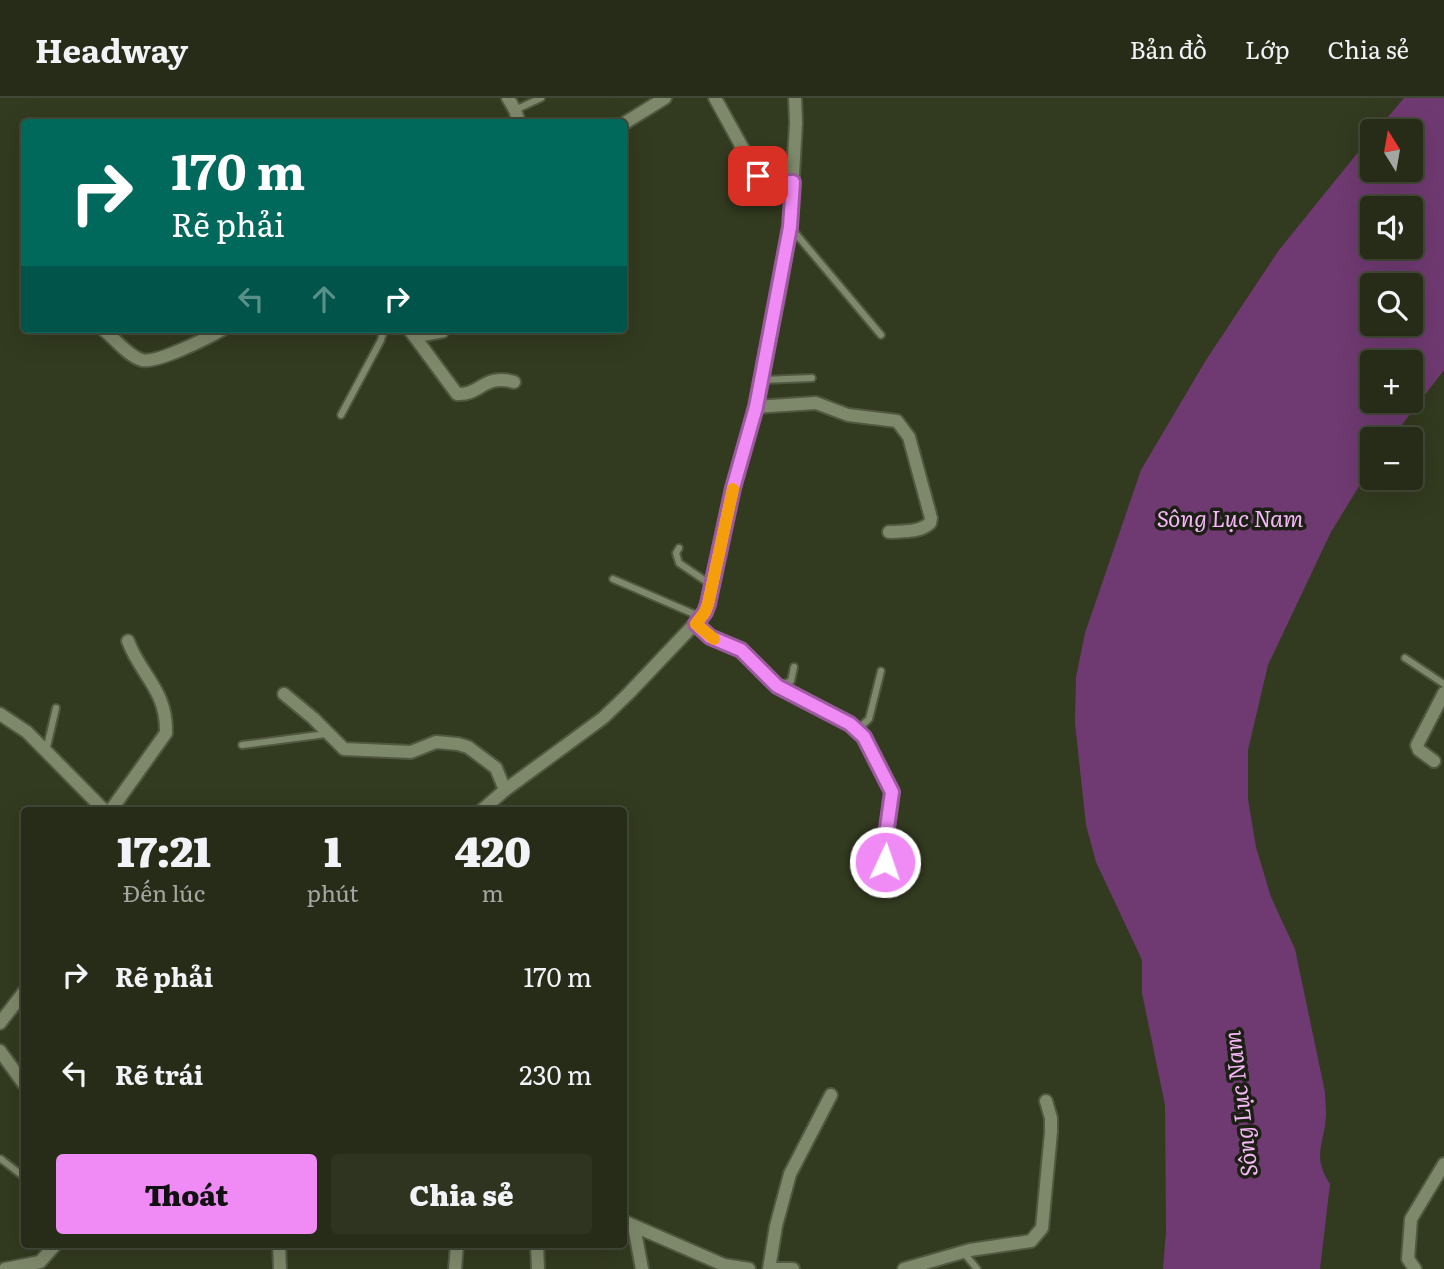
<!DOCTYPE html>
<html lang="vi">
<meta charset="utf-8">
<style>
body{margin:0;font-family:Literata,serif;background:#2e3420;color:#f1f3f6;height:100vh;display:flex;flex-direction:column;font-size:26px;white-space:nowrap}
*{box-sizing:border-box;margin:0}
p{font-size:23px;color:#a4a7a1}
.icon{flex:none;width:38px;height:38px;fill:none;stroke:currentColor;stroke-width:2;stroke-linecap:round;stroke-linejoin:round}
.map{position:relative;flex:1;overflow:hidden}
.sheet{position:absolute;left:21px;top:709px;width:606px;height:441px;display:flex;flex-direction:column;background:#262c17;border-radius:7px;box-shadow:0 7px 28px #0002,0 0 0 2px #424836}
.sheet>*{flex:none}
.top-card{position:absolute;left:21px;top:21px;width:606px;height:214px;border-radius:7px;box-shadow:0 7px 28px #0002,0 0 0 2px #424836;background:#00695c;color:#fff;overflow:hidden}
.needle{width:46px;rotate:349deg}
.controls{position:absolute;left:1360px;top:21px;display:grid;gap:14px}
.controls a{display:grid;place-items:center;width:63px;height:63px;border-radius:7px;background:#262c17;box-shadow:0 7px 28px #0002,0 0 0 2px #424836;font-size:35px}
.pin{position:absolute;display:grid;place-items:center;width:60px;height:60px;color:#fff;margin:-30px;border-radius:14px;box-shadow:0 4px 10px #0006}
.me{position:absolute;width:77px;margin:-38px;rotate:3deg;stroke-linejoin:round;filter:drop-shadow(0 0 5px #0008)}
.turn{display:flex;align-items:center;gap:24px;height:147px;padding:0 35px;font-size:32px}
.turn .icon{width:91px;height:91px;stroke-width:2.5}
.turn b{display:block;font-size:49px;line-height:60px}
.lanes{display:flex;align-items:center;height:66px;padding:0 35px;background:#0003;justify-content:center;gap:35px;direction:ltr}
.lanes .off{opacity:.35}
.eta{display:flex;justify-content:space-evenly;align-items:center;height:119px;text-align:center}
.eta b{font-size:42px;font-weight:800;line-height:49px}
.action{display:flex;gap:14px;margin-top:auto;padding:14px 35px}
.action a{flex:1;height:80px;border-radius:7px;background:#f08bf5;color:#111;font-size:28px;font-weight:800;line-height:80px;text-align:center}
.action a+a{background:#2e3420;color:#f1f3f6}
ul{padding:0;list-style:none}
li{display:flex;align-items:center;gap:21px;height:98px;padding:0 35px}
li div{flex:1}
li b{display:block;font-size:26px}
li em{font-style:normal}
header{display:flex;align-items:center;gap:42px;box-sizing:border-box;height:98px;padding:0 35px;background:#262c17;border-bottom:2px solid #424836}
header strong{font-size:33px}
nav{display:flex;gap:38px;margin-inline-start:auto;font-size:24px}
.map>svg:first-child{display:block}
</style>
<header>
<strong>Headway</strong>
<nav><a>Bản đồ</a><a>Lớp</a><a>Chia sẻ</a></nav>
</header>
<div class="map">
<svg width="1444" height="1171" viewBox="0 0 1444 1171">
<rect width="100%" height="100%" fill="#323a1f"/>
<path fill="#6f3a71" fill-rule="evenodd" d="M1404 0H1444V272L1391 341H1372V367L1331 434 1268 567 1248 652V701L1256 749 1271 799 1295 851 1325 994C1325 1001 1326 1009 1326 1016 1325 1047 1311 1056 1330 1086L1320 1171H1163L1166 1133 1165 1007 1142 895V862L1096 764 1086 727 1075 625 1076 579 1085 535 1141 372 1206 262 1279 152 1372 37V72H1410V33H1376ZM1372 110H1410V149H1372ZM1372 187H1410V226H1372ZM1372 264H1410V303H1372Z"/>
<g fill="none" stroke-linecap="round" stroke-linejoin="round">
<g stroke="#515840" stroke-width="10">
<g id="lane">
<path d="M515 12 541 0"/>
<path d="M791 130 881 237"/>
<path d="M418 241 444 236"/>
<path d="M762 282 812 280"/>
<path d="M341 317 381 242 384 231"/>
<path d="M679 450 676 455 679 465 710 486"/>
<path d="M613 481 701 519"/>
<path d="M1405 560 1444 586"/>
<path d="M779 588 791 583 794 569"/>
<path d="M857 632 869 621 881 573"/>
<path d="M242 647 326 636"/>
<path d="M46 653 56 610"/>
<path d="M1 1061 24 1079"/>
<path d="M964 1155 977 1171"/>
</g>
</g>
<g stroke="#515840" stroke-width="16">
<g id="street">
<path d="M508 0 515 12 519 24"/>
<path d="M715 0 758 78 768 85 793 84"/>
<path d="M623 26 665 0"/>
<path d="M103 231C114 240 128 258 142 262 156 266 210 239 223 231"/>
<path d="M409 231 457 296C480 298 484 275 514 284"/>
<path d="M756 309 816 305 848 317 897 323 909 339 931 420 930 425C919 435 903 433 889 434"/>
<path d="M696 526 710 539 742 552 777 588 850 626 864 639 892 694 885 759V764L894 770"/>
<path d="M284 596 313 620 344 651 411 654 436 644 458 646 468 649 496 670 505 692"/>
<path d="M0 616 27 634 104 712"/>
<path d="M1434 663 1419 652 1417 647 1444 595"/>
<path d="M111 712 166 635C167 592 141 578 128 543"/>
<path d="M482 712 505 692 603 620 628 596 705 515 733 390 756 309 779 196 790 129 796 25 795 0"/>
<path d="M0 925 24 894"/>
<path d="M0 953 24 986"/>
<path d="M623 1123 724 1167 749 1171"/>
<path d="M634 1128 642 1171"/>
<path d="M279 1146 280 1171"/>
<path d="M537 1146 538 1171"/>
<path d="M5 1171 40 1164 56 1146"/>
<path d="M455 1171 457 1146"/>
<path d="M769 1171 776 1128 790 1076 831 997"/>
<path d="M770 1171H793"/>
<path d="M904 1171 970 1152 1031 1143 1042 1130 1051 1034V1020L1046 1003"/>
<path d="M1415 1171 1408 1161 1411 1121 1444 1066"/>
</g>
</g>
<use href="#lane" stroke="#7e886a" stroke-width="6"/>
<use href="#street" stroke="#7e886a" stroke-width="12"/>
</g>
<g fill="none" stroke-linecap="round" stroke-linejoin="round">
<g stroke="#9c5a9f" stroke-width="18">
<path id="route" d="M758 78 768 85 793 84 790 129 756 309 733 390 708 506 705 514 696 526 710 539 741 552 777 588 850 626 864 639 892 694 886 737 885 764"/>
</g>
<use href="#route" stroke="#f08bf5" stroke-width="12"/>
<path stroke="#f59e0b" stroke-width="12" d="M714 541 696 526 705 514 708 506 733 391"/>
</g>
<g text-anchor="middle" dominant-baseline="central" stroke-width="7" stroke-linejoin="round" paint-order="stroke">
<g font-size="23" font-style="italic" fill="#f5b7f7" stroke="#1c1f13">
<text x="1230" y="419">Sông Lục Nam</text>
<text transform="translate(1239 1006) rotate(-97)">Sông Lục Nam</text>
</g>
</g>
</svg>
<div class="controls">
<a><svg class="needle" viewBox="-14 -14 28 28"><path d="M0-13l5 13h-10z" fill="#e53935"/><path d="M0 13l5-13h-10z" fill="#a4a7a1"/></svg></a>
<a><svg class="icon" aria-label="sound" viewBox="0 0 24 24"><path d="M4 9h4l5-4v14l-5-4H4zM17 9q2 3 0 6"/></svg></a>
<a><svg class="icon" aria-label="search" viewBox="0 0 24 24"><circle cx="10" cy="10" r="6"/><path d="M15 15l6 6"/></svg></a>
<a>+</a>
<a>−</a>
</div>
<div class="pin" style="left:758px;top:78px;background:#d93025"><svg class="icon" aria-label="arrive" viewBox="0 0 24 24"><path d="M6 21V4h12l-3 4 3 4H6"/></svg></div>
<svg class="me" style="left:885px;top:764px" viewBox="-20 -20 40 40"><circle r="17" fill="#f08bf5" stroke="#fff" stroke-width="3"/><path d="M0-11L8 9 0 5-8 9z" fill="#fff"/></svg>
<div class="top-card">
<div class="turn"><svg class="icon" aria-label="right" viewBox="0 0 24 24"><path d="M7 20v-9h11M14 6l5 5-5 5"/></svg><div><b>170 m</b>Rẽ phải</div></div>
<div class="lanes"><svg class="icon off" aria-label="left" viewBox="0 0 24 24"><path d="M17 20v-9H6M10 6l-5 5 5 5"/></svg><svg class="icon off" aria-label="ahead" viewBox="0 0 24 24"><path d="M12 20V5M6 11l6-6 6 6"/></svg><svg class="icon" aria-label="right" viewBox="0 0 24 24"><path d="M7 20v-9h11M14 6l5 5-5 5"/></svg></div>
</div>
<section class="sheet">
<div class="eta">
<div><b>17:21</b><p>Đến lúc</p></div>
<div><b>1</b><p>phút</p></div>
<div><b>420</b><p>m</p></div>
</div>
<ul>
<li><svg class="icon" aria-label="right" viewBox="0 0 24 24"><path d="M7 20v-9h11M14 6l5 5-5 5"/></svg><div><b>Rẽ phải</b></div><em>170 m</em></li>
<li><svg class="icon" aria-label="left" viewBox="0 0 24 24"><path d="M17 20v-9H6M10 6l-5 5 5 5"/></svg><div><b>Rẽ trái</b></div><em>230 m</em></li>
</ul>
<div class="action"><a>Thoát</a><a>Chia sẻ</a></div>
</section>
</div>
